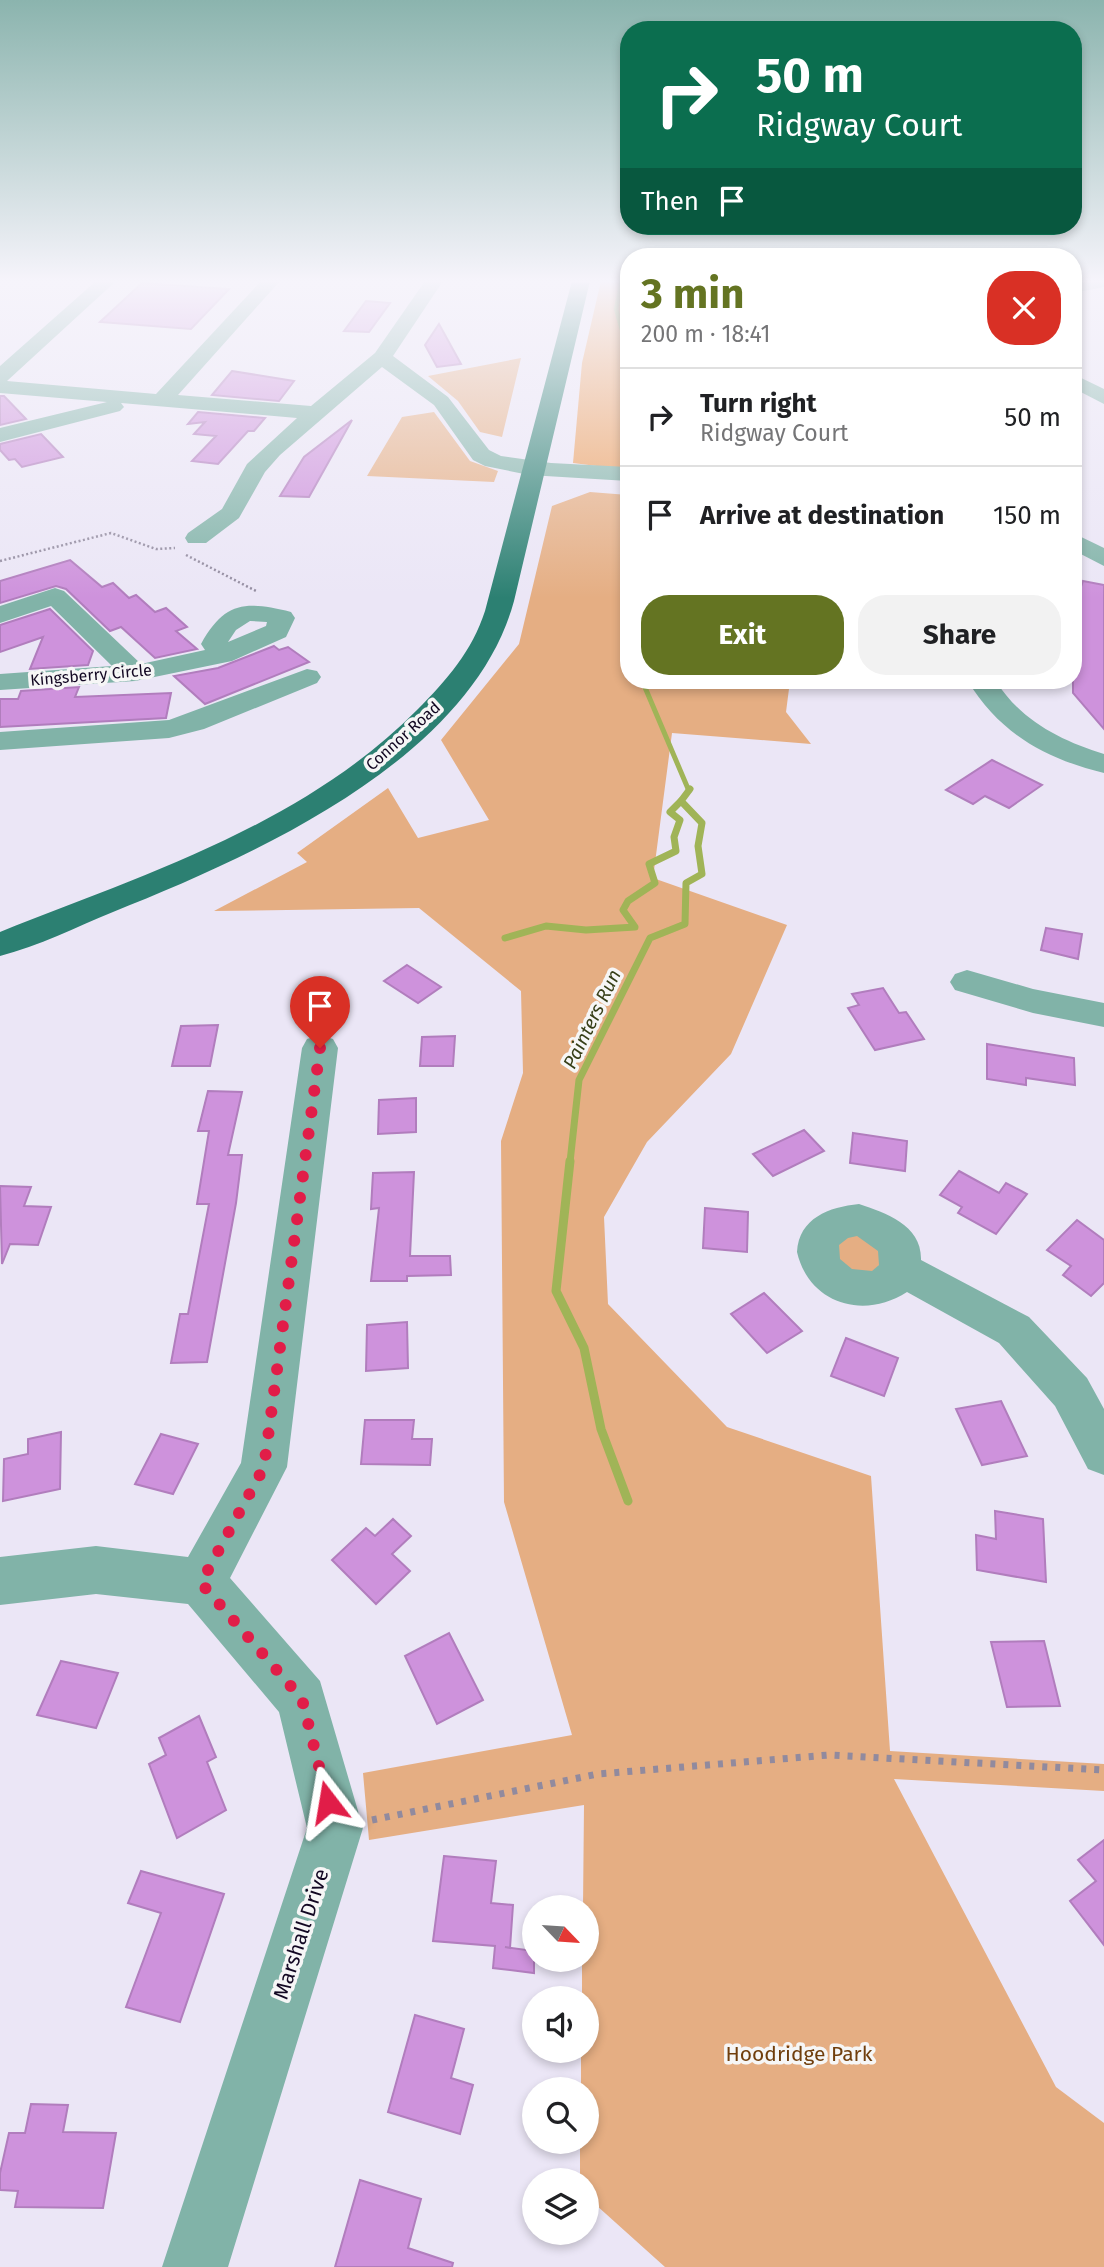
<!DOCTYPE html>
<meta charset="utf-8">
<style>
body{margin:0;font-family:"Fira Sans",sans-serif;background:#f2f2f2;color:#202124;height:100vh;display:flex;flex-direction:column;font-size:26px;white-space:nowrap}
*{box-sizing:border-box;margin:0}
p{font-size:23px;color:#757577}
.icon{flex:none;width:38px;height:38px;fill:none;stroke:currentColor;stroke-width:2;stroke-linecap:round;stroke-linejoin:round}
.map{position:relative;flex:1;overflow:hidden}
.drawer{position:absolute;left:620px;top:248px;width:462px;height:441px;display:flex;flex-direction:column;background:#fff;border-radius:28px;box-shadow:0 4px 10px #0003}
.drawer>*{flex:none}
.top-card{position:absolute;left:620px;top:21px;width:462px;height:214px;border-radius:28px;box-shadow:0 4px 10px #0003;background:#0b6e4f;color:#fff;overflow:hidden}
.needle{width:46px;rotate:115deg}
.controls{position:absolute;left:522px;top:1895px;display:grid;gap:14px}
.controls a{display:grid;place-items:center;width:77px;height:77px;border-radius:50%;background:#fff;box-shadow:0 4px 10px #0003;font-size:35px}
.pin{position:absolute;display:grid;place-items:center;width:60px;height:60px;color:#fff;margin:-72px -30px;border-radius:50% 50% 50% 0;rotate:-45deg;box-shadow:0 0 7px #0007}
.pin .icon{rotate:45deg}
.me{position:absolute;width:77px;margin:-38px;rotate:346deg;stroke-linejoin:round;filter:drop-shadow(0 0 5px #0008)}
.turn{display:flex;align-items:center;gap:24px;height:147px;padding:0 21px;font-size:32px}
.turn .icon{width:91px;height:91px;stroke-width:2.5}
.turn b{display:block;font-size:49px;line-height:60px}
.then{display:flex;align-items:center;height:66px;padding:0 21px;background:#0003;gap:14px;font-size:26px}
.round{display:grid;place-items:center;flex:none;width:74px;height:74px;border-radius:28px;background:#f2f2f2}
.overview{display:flex;align-items:center;justify-content:space-between;height:119px;padding:0 21px}
h1{font-size:42px;font-weight:700;line-height:52px;color:#647422}
.button{display:flex;gap:14px;margin-top:auto;padding:14px 21px}
.button a{flex:1;height:80px;border-radius:28px;background:#647422;color:#fff;font-size:28px;font-weight:700;line-height:80px;text-align:center}
.button a+a{background:#f2f2f2;color:#202124}
ul{padding:0;list-style:none}
li{display:flex;align-items:center;gap:21px;height:98px;padding:0 21px;border-top:2px solid #e0e0e0}
li div{flex:1}
li b{display:block;font-size:26px}
li em{font-style:normal}
.map>svg:first-child{display:block}
</style>
<div class="map">
<svg width="1104" height="2267" viewBox="0 0 1104 2267">
<rect width="100%" height="100%" fill="#ebe6f6"/>
<g fill="#e5ae83">
<path d="M521 358 502 437 480 432 458 401 428 376Z"/>
<path d="M434 412 470 461 498 471 494 482 367 476 402 417Z"/>
<path d="M590 492 628 495V681H790L786 712 811 744 672 733 653 878 787 925 731 1054 647 1142 604 1217 608 1304 727 1427 871 1476 890 1751 1104 1764V1791L894 1779 1056 2087 1104 2123V2267H665L586 2196V2180H580V2142H586V2090L581 2089V2051H586V1998H582V1960H586V1908L583 1907 584 1805 369 1840 363 1773 572 1735 504 1502 501 1141 523 1073 521 991 419 908 214 911 307 862 297 853 388 788 418 838 489 820 441 740 519 644 552 506Z"/>
<path d="M845 1231 873 1238 883 1260 874 1272 849 1275 827 1245Z"/>
</g>
<path fill="#eca05f" d="M601 281H628V470L573 463 582 363Z"/>
<g fill="none" stroke-linecap="round" stroke-linejoin="round">
<path stroke="#a0b457" stroke-width="4.5" d="M622 281 616 309 628 351"/>
<path stroke="#a0b457" stroke-width="5" d="M650 681 644 685 689 791"/>
<g stroke="#a0b457" stroke-width="7">
<path d="M505 938 546 926 586 930 635 927 623 910 628 901 655 883 649 864 676 851 674 837 680 820 670 812 681 801"/>
<path d="M570 1162 579 1080 650 938 685 924 686 883 702 874 698 846 702 823 681 801 690 789"/>
</g>
<path stroke="#a0b457" stroke-width="9" d="M570 1161 556 1291 584 1348 601 1429 628 1501"/>
</g>
<g fill="#ce92dc" stroke="#b17dbd" stroke-width="2">
<path d="M142 283 229 289 191 329 100 322Z"/>
<path d="M366 301 390 303 369 332 344 331Z"/>
<path d="M439 324 461 364 437 367 425 345Z"/>
<path d="M232 371 294 381 279 401 212 395Z"/>
<path d="M0 396H4L26 419 0 425Z"/>
<path d="M198 412 265 418 254 431H248L218 464 192 461 216 436 194 434 205 422 188 424Z"/>
<path d="M352 420 309 497 280 496 304 457Z"/>
<path d="M41 434 63 457 22 467 15 459 9 460 0 450V444Z"/>
<path d="M70 560 102 587 113 583 129 598 136 595 155 612 166 608 187 627 176 631 197 649 155 658 121 627 110 631 66 589 56 586 0 603V581Z"/>
<path d="M1083 581 1104 585V729L1073 693V598H1077Z"/>
<path d="M50 609 93 651 88 665 30 669 43 637 0 652V625Z"/>
<path d="M274 646 279 650 288 647 309 662 205 704 174 676 218 668Z"/>
<path d="M79 687 75 697 171 693 166 718 0 727V699H18L21 691Z"/>
<path d="M992 760 1042 785 1009 808 985 796 973 804 946 790Z"/>
<path d="M1046 928 1082 934 1078 959 1041 950Z"/>
<path d="M407 965 441 987 418 1003 384 981Z"/>
<path d="M883 988 899 1013 906 1012 924 1039 875 1050 848 1008 859 1005 852 994Z"/>
<path d="M218 1025 210 1066H172L181 1026Z"/>
<path d="M455 1036 453 1066H420L422 1037Z"/>
<path d="M987 1044 1074 1058 1075 1085 1026 1078V1085L987 1079Z"/>
<path d="M208 1091 242 1092 228 1155H242L236 1203 207 1362 171 1363 180 1314H188L209 1204H197L209 1131H198Z"/>
<path d="M416 1098V1132L378 1134 379 1100Z"/>
<path d="M804 1130 824 1151 773 1176 753 1154Z"/>
<path d="M853 1133 907 1141 905 1171 850 1163Z"/>
<path d="M959 1171 999 1193 1006 1183 1027 1194 996 1234 958 1213 962 1207 940 1195Z"/>
<path d="M414 1172 410 1256H450L451 1275 407 1276V1281H371L379 1208 371 1209 373 1173Z"/>
<path d="M0 1186 31 1187 24 1206 51 1207 38 1245 10 1244 2 1264Z"/>
<path d="M705 1208 748 1212 747 1252 703 1248Z"/>
<path d="M1077 1220 1104 1240V1283L1091 1296 1063 1275 1071 1266 1047 1250Z"/>
<path d="M764 1293 802 1331 767 1353 731 1314Z"/>
<path d="M407 1322 408 1368 366 1371 367 1325Z"/>
<path d="M846 1338 898 1358 884 1396 831 1376Z"/>
<path d="M1001 1401 1027 1456 982 1465 956 1409Z"/>
<path d="M365 1420H414L412 1439H432L430 1465 361 1464Z"/>
<path d="M61 1432 60 1489 3 1501 4 1459 28 1454V1439Z"/>
<path d="M161 1434 198 1444 173 1494 135 1484Z"/>
<path d="M995 1511 1043 1519 1046 1582 977 1570 976 1535 996 1539Z"/>
<path d="M393 1519 411 1536 392 1554 410 1571 376 1604 332 1560 366 1528 375 1536Z"/>
<path d="M449 1633 483 1700 437 1724 405 1656Z"/>
<path d="M1044 1641 1060 1706 1007 1707 991 1642Z"/>
<path d="M61 1661 118 1673 96 1728 37 1715Z"/>
<path d="M199 1716 216 1757 207 1762 226 1810 177 1838 149 1764 166 1755 159 1738Z"/>
<path d="M1104 1840V1945L1070 1901 1096 1881 1078 1860Z"/>
<path d="M444 1856 496 1861 491 1903 513 1905 510 1948 505 1947 534 1951V1973L493 1968 495 1946 433 1941Z"/>
<path d="M141 1871 224 1894 180 2022 126 2007 161 1913 128 1903Z"/>
<path d="M415 2015 464 2029 451 2078 473 2085 460 2134 388 2112Z"/>
<path d="M31 2104 68 2105 63 2132 116 2133 103 2208 15 2207 18 2191 0 2190V2173L9 2133H25Z"/>
<path d="M360 2180 421 2199 408 2248 453 2263 452 2267H335Z"/>
</g>
<g fill="none" stroke-linecap="round" stroke-linejoin="round">
<g stroke="#918a9e" stroke-width="2.5" stroke-dasharray="2 2.5" stroke-linecap="butt">
<path d="M186 555 258 592"/>
<path d="M0 561 111 533 156 549 175 548"/>
</g>
<path stroke="#918a9e" stroke-width="7" stroke-dasharray="5 8" stroke-linecap="butt" d="M372 1820 598 1774 829 1755 1104 1770"/>
<g fill="#81b3a8" fill-rule="evenodd">
<path d="M96 281H116L7 381 156 394 261 281H280L178 395 311 406 375 353 425 281H443L393 356 448 397 489 450 501 456 551 463 628 467V481L529 475 485 466 473 460 434 405 382 367 280 455 265 472 239 518 206 543H188L185 538 188 533 222 509 247 464 297 418 121 403 124 407 120 411 0 442V428L107 402 0 393V366Z"/>
<path d="M1104 281V287L1073 293V283Z"/>
<path d="M1073 374 1104 389V404L1073 388Z"/>
<path d="M1073 533 1104 548V566L1073 550Z"/>
<path d="M55 588 64 591 141 664 205 650 201 644C225 601 246 601 291 612L295 618 286 637 232 661 135 681 0 690V674L112 666 51 606 0 623V606ZM250 621 267 622 266 626 228 642 236 630Z"/>
<path d="M307 669 317 671 321 677 317 683 204 729 169 738 0 750V732L169 720Z"/>
<path d="M968 681H996C1020 720 1061 741 1104 754V773C1046 759 999 733 968 681Z"/>
<path d="M967 970 1033 989 1104 1003V1027L1033 1013 955 990 950 982 955 974Z"/>
<path d="M320 1035 333 1039 338 1048 287 1467 230 1578 320 1681 363 1828 228 2267H162L307 1828 279 1712 188 1604 96 1594 0 1605V1557L96 1546 188 1557 241 1463 302 1048 307 1039Z"/>
<path d="M859 1204C886 1213 922 1225 921 1260L1029 1317 1087 1378 1104 1409V1475L1088 1469 1055 1406 999 1343 907 1292C864 1320 809 1304 797 1252 799 1218 829 1207 859 1204ZM857 1236 878 1251 879 1265 872 1271 852 1269 840 1259 839 1245 848 1238Z"/>
</g>
<path fill="#2c8072" fill-rule="evenodd" d="M572 281H590L514 601C471 760 253 856 113 912 76 927 39 946 0 956V932C146 874 304 824 417 710 447 680 472 651 485 611Z"/>
</g>
<linearGradient id="sky" x2="0" y2="1"><stop stop-color="#8bb4ae"/><stop offset="0.47" stop-color="#f6f4fb"/><stop offset="1" stop-color="#f6f4fb" stop-opacity="0"/></linearGradient>
<rect width="1104" height="598" fill="url(#sky)"/>
<g fill="none" stroke-linecap="round" stroke-linejoin="round">
<path stroke="#e11d48" stroke-width="12" stroke-dasharray="0 21.6" d="M320 1048 264 1467 201 1583 302 1699 328 1802"/>
</g>
<g text-anchor="middle" dominant-baseline="central" stroke-width="7" stroke-linejoin="round" paint-order="stroke">
<g font-size="16" fill="#120722" stroke="#f6f6f6">
<text transform="translate(91 675) rotate(-5)">Kingsberry Circle</text>
<text transform="translate(403 736) rotate(-42)">Connor Road</text>
</g>
<g font-size="19" font-style="italic" fill="#373f18" stroke="#f6f6f6">
<text transform="translate(592 1019) rotate(-64)">Painters Run</text>
</g>
<g font-size="21" fill="#120722" stroke="#f6f6f6">
<text transform="translate(301 1934) rotate(-72)">Marshall Drive</text>
</g>
<g font-size="21" fill="#703e0c" stroke="#f6f6f6">
<text x="799" y="2054">Hoodridge Park</text>
</g>
</g>
</svg>
<div class="controls">
<a><svg class="needle" viewBox="-14 -14 28 28"><path d="M0-13l5 13h-10z" fill="#e53935"/><path d="M0 13l5-13h-10z" fill="#757577"/></svg></a>
<a><svg class="icon" aria-label="sound" viewBox="0 0 24 24"><path d="M4 9h4l5-4v14l-5-4H4zM17 9q2 3 0 6"/></svg></a>
<a><svg class="icon" aria-label="search" viewBox="0 0 24 24"><circle cx="10" cy="10" r="6"/><path d="M15 15l6 6"/></svg></a>
<a><svg class="icon" aria-label="layers" viewBox="0 0 24 24"><path d="M12 4l9 5-9 5-9-5zM3 14l9 5 9-5"/></svg></a>
</div>
<div class="pin" style="left:320px;top:1048px;background:#d93025"><svg class="icon" aria-label="arrive" viewBox="0 0 24 24"><path d="M6 21V4h12l-3 4 3 4H6"/></svg></div>
<svg class="me" style="left:328px;top:1802px" viewBox="-20 -20 40 40"><path d="M0-17L14 15 0 8-14 15z" fill="#e11d48" stroke="#fff" stroke-width="4"/></svg>
<div class="top-card">
<div class="turn"><svg class="icon" aria-label="right" viewBox="0 0 24 24"><path d="M7 20v-9h11M14 6l5 5-5 5"/></svg><div><b>50 m</b>Ridgway Court</div></div>
<div class="then">Then<svg class="icon" aria-label="arrive" viewBox="0 0 24 24"><path d="M6 21V4h12l-3 4 3 4H6"/></svg></div>
</div>
<section class="drawer">
<div class="overview"><div><h1>3 min</h1><p>200 m · 18:41</p></div><a class="round" style="background:#d93025;color:#fff"><svg class="icon" aria-label="close" viewBox="0 0 24 24"><path d="M6 6l12 12M18 6L6 18"/></svg></a></div>
<ul>
<li><svg class="icon" aria-label="right" viewBox="0 0 24 24"><path d="M7 20v-9h11M14 6l5 5-5 5"/></svg><div><b>Turn right</b><p>Ridgway Court</p></div><em>50 m</em></li>
<li><svg class="icon" aria-label="arrive" viewBox="0 0 24 24"><path d="M6 21V4h12l-3 4 3 4H6"/></svg><div><b>Arrive at destination</b></div><em>150 m</em></li>
</ul>
<div class="button"><a>Exit</a><a>Share</a></div>
</section>
</div>
